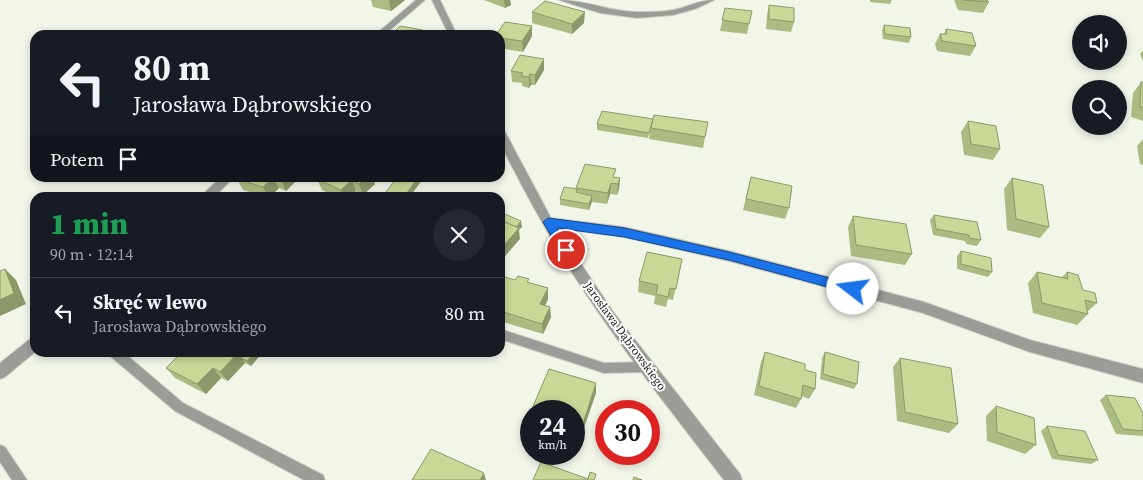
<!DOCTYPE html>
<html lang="pl">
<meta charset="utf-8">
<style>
body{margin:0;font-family:"Source Serif 4",serif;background:#242831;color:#f1f3f6;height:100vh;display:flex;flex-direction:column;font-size:19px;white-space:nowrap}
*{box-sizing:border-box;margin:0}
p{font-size:16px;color:#9ea1a6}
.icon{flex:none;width:28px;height:28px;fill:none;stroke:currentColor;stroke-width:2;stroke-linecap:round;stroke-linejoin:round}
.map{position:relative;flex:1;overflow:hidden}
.details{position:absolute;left:30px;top:192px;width:475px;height:165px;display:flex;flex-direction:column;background:#171b24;border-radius:15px;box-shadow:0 2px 8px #0003}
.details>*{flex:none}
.top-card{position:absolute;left:30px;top:30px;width:475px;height:152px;border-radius:15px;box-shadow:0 2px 8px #0003;background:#171b24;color:#f1f3f6;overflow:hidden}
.tools{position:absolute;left:1072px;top:15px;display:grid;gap:10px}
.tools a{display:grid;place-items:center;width:55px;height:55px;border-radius:50%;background:#171b24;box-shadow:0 2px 8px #0003;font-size:25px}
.speed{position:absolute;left:520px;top:400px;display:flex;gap:10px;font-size:25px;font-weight:700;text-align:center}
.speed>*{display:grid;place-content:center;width:65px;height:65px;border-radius:50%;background:#171b24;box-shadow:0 2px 8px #0003;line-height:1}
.speed small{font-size:12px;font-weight:400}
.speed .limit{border:8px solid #d22;background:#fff;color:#111}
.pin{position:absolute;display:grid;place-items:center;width:42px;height:42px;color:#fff;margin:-21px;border:2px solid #fff;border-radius:50%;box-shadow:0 1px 5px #0007}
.me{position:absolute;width:55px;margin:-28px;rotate:285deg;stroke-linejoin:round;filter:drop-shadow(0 0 4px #0008)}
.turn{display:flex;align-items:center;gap:18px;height:105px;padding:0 20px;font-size:22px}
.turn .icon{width:65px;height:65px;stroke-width:2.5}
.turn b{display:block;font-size:35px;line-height:42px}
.then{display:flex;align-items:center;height:48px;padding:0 20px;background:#0003;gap:10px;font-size:19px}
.round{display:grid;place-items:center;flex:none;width:52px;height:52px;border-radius:26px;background:#242831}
.headline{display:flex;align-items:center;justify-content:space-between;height:85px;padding:0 20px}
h1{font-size:30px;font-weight:800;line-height:38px;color:#1e9e55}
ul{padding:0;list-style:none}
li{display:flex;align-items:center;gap:15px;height:70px;padding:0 20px;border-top:1px solid #363941}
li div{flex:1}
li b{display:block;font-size:19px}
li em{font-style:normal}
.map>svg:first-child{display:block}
</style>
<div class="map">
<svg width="1143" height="480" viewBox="0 0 1143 480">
<rect width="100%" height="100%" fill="#f2f6e9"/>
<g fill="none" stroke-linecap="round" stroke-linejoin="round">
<g stroke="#cdd0c5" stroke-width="2">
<g id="lane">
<path d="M500 329 604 363 647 362 651 363 653 367 651 371 647 372 604 373 500 339Z"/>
<path d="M108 352H123L183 403 323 475 325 480H304L175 411 110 356Z"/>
<path d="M0 445 5 447 27 480H12L0 462Z"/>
</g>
</g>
<g stroke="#cdd0c5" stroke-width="2">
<g id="street">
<path d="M416 0H425L384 35H375Z"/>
<path d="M432 0H440L457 35H449Z"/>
<path d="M559 0C586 0 611 12 639 12 650 12 662 12 673 10 688 7 699 0 714 0L695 9 673 15 637 18 600 13Z"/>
<path d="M500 129 505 132 551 218 624 227 729 251 924 302 1030 340 1143 369V383L1030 352 923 313 729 261 624 237 557 228 614 313 740 474 742 480H724C678 420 630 360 588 297 557 251 530 202 505 153L500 143Z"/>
<path d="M220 178H233L213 198H199Z"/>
<path d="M35 337V352L5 377 0 379V363L30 339Z"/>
</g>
</g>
<use href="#lane" fill="#9a9c97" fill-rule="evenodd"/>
<use href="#street" fill="#9a9c97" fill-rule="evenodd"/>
</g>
<g fill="#acbb82">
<path d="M371 0H405L391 11 373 7Z"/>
<path d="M484 0H510L511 5 505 8Z"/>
<path d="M870 0H892L890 4 870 2Z"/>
<path d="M954 0H987L989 2 983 13 958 10Z"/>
<path d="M769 5 794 22 791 32 766 29 767 15Z"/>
<path d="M725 8 749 24 747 34 720 31Z"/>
<path d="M532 12 584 23 572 34 532 23Z"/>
<path d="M884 25 911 37 909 43 883 39 882 30Z"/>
<path d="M946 29 976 46 970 56 937 51 935 44 940 34H944Z"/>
<path d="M500 35 532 36 523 52 500 48Z"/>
<path d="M1143 50V62L1140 54Z"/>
<path d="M544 70 535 85H531L529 88 522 86V83L512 82 511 71Z"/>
<path d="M1141 82H1143V121L1131 117 1133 93Z"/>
<path d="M653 119 708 122 703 148 649 139 650 130 648 138 597 130V124Z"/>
<path d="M968 121 1000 149 993 160 964 155 961 132Z"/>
<path d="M1143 139V165L1140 164 1137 146Z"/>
<path d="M615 177 620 178 619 189 617 195 610 194 607 204 592 202 589 210 560 205V199L576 189V188Z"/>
<path d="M751 177 789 208 785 219 743 210Z"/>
<path d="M239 178H299L286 191 279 188 269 198 243 190 237 179Z"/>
<path d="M319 178H373L375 184 363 195 356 191 349 198H338L322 190 317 179Z"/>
<path d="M1012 178 1049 227 1040 238 1007 230 1004 189Z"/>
<path d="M934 215 981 240 977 246 966 244 965 241 933 235 930 220Z"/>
<path d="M853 216 912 254 905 265 851 256 848 227Z"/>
<path d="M961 251 992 272 988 277 957 269V256Z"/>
<path d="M682 259 673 300 668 299 666 307 654 304 655 296 638 292 639 281Z"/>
<path d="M1037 272 1061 278 1067 272 1083 290 1097 303 1087 312 1088 314 1077 325 1033 313 1028 283Z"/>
<path d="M515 280 529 283 548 299 545 305 551 317 543 334 500 321V287Z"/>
<path d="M182 352H263L251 366 245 363 228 381 221 378 206 394 175 378 166 368Z"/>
<path d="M765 352 805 370 815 389 809 399 801 396V399L796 408 754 395 761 362Z"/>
<path d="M825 352 857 384 854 389 820 379 822 358Z"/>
<path d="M900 358 958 424 949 433 897 421 893 367Z"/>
<path d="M596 383V393L581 436 574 434V411Z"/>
<path d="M1106 395 1143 413V436L1116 434 1100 400Z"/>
<path d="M996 406 1036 445 1025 454 987 441 986 416Z"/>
<path d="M1047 426 1098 460 1091 464 1052 459 1041 431Z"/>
</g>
<g fill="#8c986a">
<path d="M390 0H405L391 11 389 1Z"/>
<path d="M504 0H510L511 5 505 8Z"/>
<path d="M585 12 584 23 572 34V24Z"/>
<path d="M532 26V36L523 52 522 41Z"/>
<path d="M423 30 424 35H418Z"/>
<path d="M544 59V70L535 85V75Z"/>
<path d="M530 74 531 85 529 88V77Z"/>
<path d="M273 178 279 188 269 198 263 187Z"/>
<path d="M283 178H299L286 191 281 180Z"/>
<path d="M367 178H373L375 184 363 195 359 184Z"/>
<path d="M418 178H421L422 180 409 198H403Z"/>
<path d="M620 178 619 189 617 195 618 184Z"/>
<path d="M352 180 356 191 349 198H343L341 190Z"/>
<path d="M611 183 610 194 607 204 608 193Z"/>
<path d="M592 196V201L589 210V204Z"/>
<path d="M521 221 522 227 519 230 520 239 500 262V250L513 231Z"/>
<path d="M5 269 16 280 26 304 0 316V300Z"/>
<path d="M548 288V299L541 314 540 304Z"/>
<path d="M550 307 551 317 543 334 542 324Z"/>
<path d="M255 352H263L251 366 247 361Z"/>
<path d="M238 353 245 363 228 381 220 372Z"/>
<path d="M213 368 221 378 206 394 197 384Z"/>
<path d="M596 383V393L581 436 582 427Z"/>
<path d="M484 473 486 480H480Z"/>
</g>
<g fill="#c8d997" stroke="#8c986a">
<path d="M963 0H987L989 2Z"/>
<path d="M545 1 585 12 572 24 532 12Z"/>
<path d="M769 5 794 8V22L769 19Z"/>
<path d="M725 8 752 11 749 24 722 20Z"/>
<path d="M505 22 532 26 522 41 500 38V35H496Z"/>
<path d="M884 25 910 28 911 37 885 34Z"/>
<path d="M400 26 423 30 418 35H391Z"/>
<path d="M946 29 972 33 976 46 942 41 940 34H947Z"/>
<path d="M520 55 544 59 535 75 530 74 529 77 521 76 523 73 511 71Z"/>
<path d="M1141 82H1143V107H1140Z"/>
<path d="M602 111 653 119 649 133 597 124Z"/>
<path d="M654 115 708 122 705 137 651 128Z"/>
<path d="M968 121 996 126 1000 149 971 144Z"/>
<path d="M585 164 616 169 613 177 620 178 618 184 611 183 608 193 576 188Z"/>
<path d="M751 177 792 186 789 208 746 199Z"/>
<path d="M239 178H273L263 187 237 179Z"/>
<path d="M275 178H283L281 180Z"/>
<path d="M319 178H367L359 184 352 180 341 190 317 179Z"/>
<path d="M406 178H418L403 198H385L382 197 395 180 402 182Z"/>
<path d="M1012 178 1043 185 1049 227 1016 219Z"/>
<path d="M564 187 577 189 576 192 592 196 589 204 560 199Z"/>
<path d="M500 212 521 221 516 227 500 220Z"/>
<path d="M934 215 977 222 981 240 969 238V235L936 229Z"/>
<path d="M853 216 906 224 912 254 856 245Z"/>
<path d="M500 220 519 228 500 250Z"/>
<path d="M961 251 991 258 992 272 961 264Z"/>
<path d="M647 252 682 259 676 289 670 288 668 297 656 294 658 285 639 281Z"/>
<path d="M5 269 14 293 0 300V271Z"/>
<path d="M1037 272 1068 279 1067 272 1078 275 1083 290 1095 293 1097 303 1085 300 1088 314 1042 303Z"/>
<path d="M518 276 529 279 527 282 548 288 540 304 550 307 542 324 500 311V287L505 277 515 280Z"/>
<path d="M182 352H236L238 353 220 372 213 368 197 384 166 368Z"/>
<path d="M236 352H255L247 361 241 358 238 353Z"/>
<path d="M765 352 805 364V370L816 373 815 389 803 385 801 399 759 386Z"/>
<path d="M825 352 859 362 857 384 823 374Z"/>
<path d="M900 358 951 368 958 424 905 412Z"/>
<path d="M549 369 596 383 582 427 574 425V411H531Z"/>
<path d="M1106 395 1135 398 1143 413V431L1123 429Z"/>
<path d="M996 406 1034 418 1036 445 997 432Z"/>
<path d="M1047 426 1085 431 1098 460 1058 455Z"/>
<path d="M431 449 484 473 480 480H412Z"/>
<path d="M541 462 588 479 590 472 596 474 594 480H533Z"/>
<path d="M634 477 642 480H633Z"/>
</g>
<path fill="#1a73e8" stroke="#114b97" d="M548 218 624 228 729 252 853 284 857 286 859 289 857 293 853 294 729 260 624 237 557 228 572 250 566 255 562 254 543 222Z"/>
<g text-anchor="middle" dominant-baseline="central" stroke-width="4" stroke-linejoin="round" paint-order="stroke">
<g font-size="12" fill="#232420" stroke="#fff">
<text transform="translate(625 336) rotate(54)">Jarosława Dąbrowskiego</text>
</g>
</g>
</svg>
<div class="tools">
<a><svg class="icon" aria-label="sound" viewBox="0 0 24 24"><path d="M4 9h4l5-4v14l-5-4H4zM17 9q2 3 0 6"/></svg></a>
<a><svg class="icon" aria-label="search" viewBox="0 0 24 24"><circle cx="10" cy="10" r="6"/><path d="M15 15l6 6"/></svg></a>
</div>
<div class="speed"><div>24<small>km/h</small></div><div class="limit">30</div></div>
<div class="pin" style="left:566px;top:250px;background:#d93025"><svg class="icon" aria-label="arrive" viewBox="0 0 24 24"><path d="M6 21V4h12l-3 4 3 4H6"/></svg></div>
<svg class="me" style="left:853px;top:289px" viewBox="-20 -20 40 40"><circle r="19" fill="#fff"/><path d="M0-13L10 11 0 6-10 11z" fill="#1a73e8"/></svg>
<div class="top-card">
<div class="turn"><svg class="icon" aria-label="left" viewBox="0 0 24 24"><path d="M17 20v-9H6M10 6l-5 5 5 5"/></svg><div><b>80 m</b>Jarosława Dąbrowskiego</div></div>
<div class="then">Potem<svg class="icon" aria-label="arrive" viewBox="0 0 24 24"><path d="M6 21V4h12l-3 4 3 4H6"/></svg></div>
</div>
<section class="details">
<div class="headline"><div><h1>1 min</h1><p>90 m · 12:14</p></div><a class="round"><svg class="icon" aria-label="close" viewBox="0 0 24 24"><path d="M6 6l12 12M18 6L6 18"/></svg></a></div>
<ul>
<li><svg class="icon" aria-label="left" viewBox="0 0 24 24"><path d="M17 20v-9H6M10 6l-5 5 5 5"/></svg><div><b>Skręć w lewo</b><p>Jarosława Dąbrowskiego</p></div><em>80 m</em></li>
</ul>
</section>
</div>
